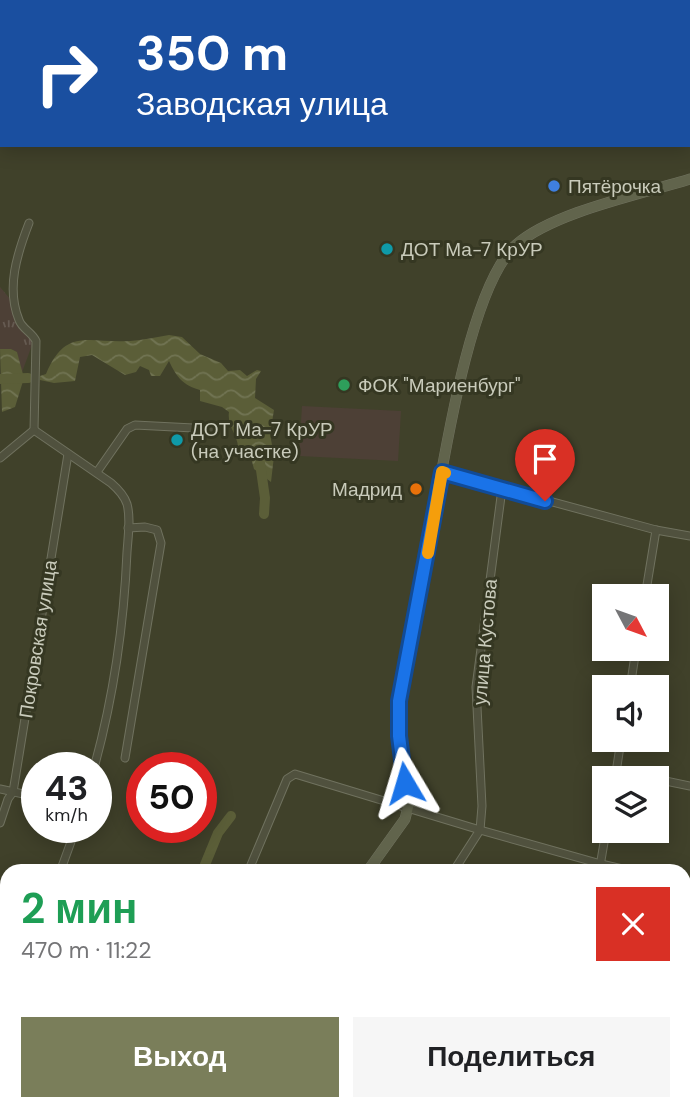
<!DOCTYPE html>
<html lang="ru">
<meta charset="utf-8">
<style>
body{margin:0;font-family:"DM Sans",sans-serif;background:#f6f6f6;color:#202124;height:100vh;display:flex;flex-direction:column;font-size:26px;white-space:nowrap}
*{box-sizing:border-box;margin:0}
p{font-size:23px;color:#757577}
.icon{flex:none;width:38px;height:38px;fill:none;stroke:currentColor;stroke-width:2;stroke-linecap:round;stroke-linejoin:round}
.map{position:relative;flex:1;overflow:hidden}
.sheet{position:absolute;left:0px;top:864px;width:691px;height:247px;display:flex;flex-direction:column;background:#fff;border-radius:21px 21px 0 0;box-shadow:0 4px 18px #0003}
.sheet>*{flex:none}
.top-card{position:absolute;left:0px;top:0px;width:691px;height:147px;box-shadow:0 4px 18px #0003;background:#1a4fa0;color:#fff;overflow:hidden}
.needle{width:46px;rotate:131deg}
.buttons{position:absolute;left:592px;top:584px;display:grid;gap:14px}
.buttons a{display:grid;place-items:center;width:77px;height:77px;border-radius:0px;background:#fff;box-shadow:0 4px 18px #0003;font-size:35px}
.speed{position:absolute;left:21px;top:752px;display:flex;gap:14px;font-size:35px;font-weight:700;text-align:center}
.speed>*{display:grid;place-content:center;width:91px;height:91px;border-radius:50%;background:#fff;box-shadow:0 4px 18px #0003;line-height:1}
.speed small{font-size:18px;font-weight:400}
.speed .limit{border:10px solid #d22;background:#fff;color:#111}
.pin{position:absolute;display:grid;place-items:center;width:60px;height:60px;color:#fff;margin:-72px -30px;border-radius:50% 50% 50% 0;rotate:-45deg;box-shadow:0 0 7px #0007}
.pin .icon{rotate:45deg}
.me{position:absolute;width:77px;margin:-38px;rotate:353deg;stroke-linejoin:round;filter:drop-shadow(0 0 5px #0008)}
.turn{display:flex;align-items:center;gap:24px;height:147px;padding:0 21px;font-size:32px}
.turn .icon{width:91px;height:91px;stroke-width:2.5}
.turn b{display:block;font-size:49px;line-height:60px}
.round{display:grid;place-items:center;flex:none;width:74px;height:74px;border-radius:0px;background:#f6f6f6}
.summary{display:flex;align-items:center;justify-content:space-between;height:119px;padding:0 21px}
h1{font-size:42px;font-weight:700;line-height:52px;color:#1e9e55}
.primary-button{display:flex;gap:14px;margin-top:auto;padding:14px 21px}
.primary-button a{flex:1;height:80px;border-radius:0px;background:#7a7e5a;color:#fff;font-size:28px;font-weight:700;line-height:80px;text-align:center}
.primary-button a+a{background:#f6f6f6;color:#202124}
.map>svg:first-child{display:block}
</style>
<div class="map">
<svg width="690" height="1110" viewBox="0 0 690 1110">
<defs>
<pattern id="grass-tufts" width="24" height="20" patternUnits="userSpaceOnUse" patternTransform="scale(1.75)"><rect width="24" height="20" fill="#4d4036"/><path d="M3 7l-1-3M5 7V3M7 7l1-3M15 17l-1-3M17 17v-4M19 17l1-3" fill="none" stroke="#655a51"/></pattern>
<pattern id="water-waves" width="16" height="10" patternUnits="userSpaceOnUse" patternTransform="scale(1.75)"><rect width="16" height="10" fill="#5b5e38"/><path d="M0 5q4-4 8 0t8 0" fill="none" stroke="#717453"/></pattern>
</defs>
<rect width="100%" height="100%" fill="#40412a"/>
<path fill="url(#grass-tufts)" d="M0 287 11 300 20 324 35 337 22 372 17 352 11 349H0Z"/>
<path fill="#4d4036" d="M302 406 401 411 398 461 299 456Z"/>
<g fill="url(#water-waves)">
<path d="M169 335 182 337 200 354 221 363 228 371 240 370 247 376 257 370 261 371 256 379 255 398 274 410 270 434 274 456 271 482 254 469 251 458 238 446C237 434 227 426 229 412L222 407 200 401V390C183 385 177 378 169 361L160 376H151L149 370 140 366 136 372 125 375 92 355 80 357 75 381 54 383 40 380V376L46 374C66 326 90 344 130 341 143 340 156 337 169 335Z"/>
<path d="M0 349H11L17 352 24 378 15 407 2 412Z"/>
</g>
<g fill="none" stroke-linecap="round" stroke-linejoin="round">
<g stroke="#5b5e38" stroke-width="10">
<path d="M0 379 28 378"/>
<path d="M260 463 265 498 264 514"/>
<path d="M202 872 218 833 231 816"/>
<path d="M65 1110 70 1104"/>
</g>
<g stroke="#70725f" stroke-width="9">
<g id="street">
<path d="M29 223C17 254 6 288 19 320 22 329 32 332 36 341L34 430"/>
<path d="M34 430 111 483C118 489 124 495 127 504 131 518 128 537 127 552 124 623 113 699 94 768"/>
<path d="M0 458 34 430"/>
<path d="M97 472 127 429 135 425 213 429"/>
<path d="M442 472 656 530 690 536"/>
<path d="M645 597 656 530"/>
<path d="M630 688 636 649"/>
<path d="M125 758 161 543 157 530 145 527 128 528"/>
<path d="M616 772 652 779"/>
<path d="M615 779 621 740"/>
<path d="M656 779 690 786"/>
<path d="M0 789 37 797"/>
<path d="M0 823 8 799 13 792 68 454"/>
<path d="M60 872 76 828"/>
<path d="M248 872 287 779 295 774 480 830 601 864 635 872"/>
<path d="M453 872 480 830 482 806 476 687 502 489"/>
<path d="M599 872 606 831"/>
<path d="M684 882 690 883"/>
<path d="M0 927 7 930"/>
<path d="M684 995 690 997"/>
<path d="M0 1049 7 1028"/>
</g>
</g>
<g stroke="#70725f" stroke-width="11">
<g id="secondary">
<path d="M367 872 405 819 408 807 399 736V701L401 679C411 636 420 592 428 548 441 480 467 288 516 245 553 212 642 194 690 179"/>
<path d="M684 1083H690"/>
<path d="M151 1110 153 1104"/>
</g>
</g>
<use href="#street" stroke="#50513e" stroke-width="7"/>
<use href="#secondary" stroke="#61644c" stroke-width="10"/>
</g>
<g fill="none" stroke-linecap="round" stroke-linejoin="round">
<g stroke="#114b97" stroke-width="18">
<path id="route" d="M405 783 399 736V701L442 472 545 501"/>
</g>
<use href="#route" stroke="#1a73e8" stroke-width="12"/>
<path stroke="#f59e0b" stroke-width="12" d="M428 553 442 472 445 473"/>
</g>
<circle fill="#3f7fe0" stroke="#353722" stroke-width="2.5" cx="554" cy="186" r="7"/>
<g fill="#0f9aa8" stroke="#353722" stroke-width="2.5">
<circle cx="387" cy="249" r="7"/>
<circle cx="177" cy="440" r="7"/>
</g>
<circle fill="#2e9e5b" stroke="#353722" stroke-width="2.5" cx="344" cy="385" r="7"/>
<circle fill="#e8710a" stroke="#353722" stroke-width="2.5" cx="416" cy="489" r="7"/>
<g text-anchor="middle" dominant-baseline="central" stroke-width="6" stroke-linejoin="round" paint-order="stroke">
<g font-size="19" fill="#c9cbbb" stroke="#353722" text-anchor="start">
<text x="568" y="186">Пятёрочка</text>
<text x="401" y="249">ДОТ Ма-7 КрУР</text>
<text x="358" y="385">ФОК "Мариенбург"</text>
<text x="191" y="429">ДОТ Ма-7 КрУР<tspan x="191" dy="22">(на участке)</tspan></text>
<text x="402" y="489" text-anchor="end">Мадрид</text>
</g>
<g font-size="19" fill="#c9cbbb" stroke="#353722">
<text transform="translate(38 639) rotate(-81)">Покровская улица</text>
<text transform="translate(485 642) rotate(-85)">улица Кустова</text>
</g>
</g>
</svg>
<div class="buttons">
<a><svg class="needle" viewBox="-14 -14 28 28"><path d="M0-13l5 13h-10z" fill="#e53935"/><path d="M0 13l5-13h-10z" fill="#757577"/></svg></a>
<a><svg class="icon" aria-label="sound" viewBox="0 0 24 24"><path d="M4 9h4l5-4v14l-5-4H4zM17 9q2 3 0 6"/></svg></a>
<a><svg class="icon" aria-label="layers" viewBox="0 0 24 24"><path d="M12 4l9 5-9 5-9-5zM3 14l9 5 9-5"/></svg></a>
</div>
<div class="speed"><div>43<small>km/h</small></div><div class="limit">50</div></div>
<div class="pin" style="left:545px;top:501px;background:#d93025"><svg class="icon" aria-label="arrive" viewBox="0 0 24 24"><path d="M6 21V4h12l-3 4 3 4H6"/></svg></div>
<svg class="me" style="left:405px;top:783px" viewBox="-20 -20 40 40"><path d="M0-17L14 15 0 8-14 15z" fill="#1a73e8" stroke="#fff" stroke-width="4"/></svg>
<div class="top-card">
<div class="turn"><svg class="icon" aria-label="right" viewBox="0 0 24 24"><path d="M7 20v-9h11M14 6l5 5-5 5"/></svg><div><b>350 m</b>Заводская улица</div></div>
</div>
<section class="sheet">
<div class="summary"><div><h1>2 мин</h1><p>470 m · 11:22</p></div><a class="round" style="background:#d93025;color:#fff"><svg class="icon" aria-label="close" viewBox="0 0 24 24"><path d="M6 6l12 12M18 6L6 18"/></svg></a></div>
<div class="primary-button"><a>Выход</a><a>Поделиться</a></div>
</section>
</div>
